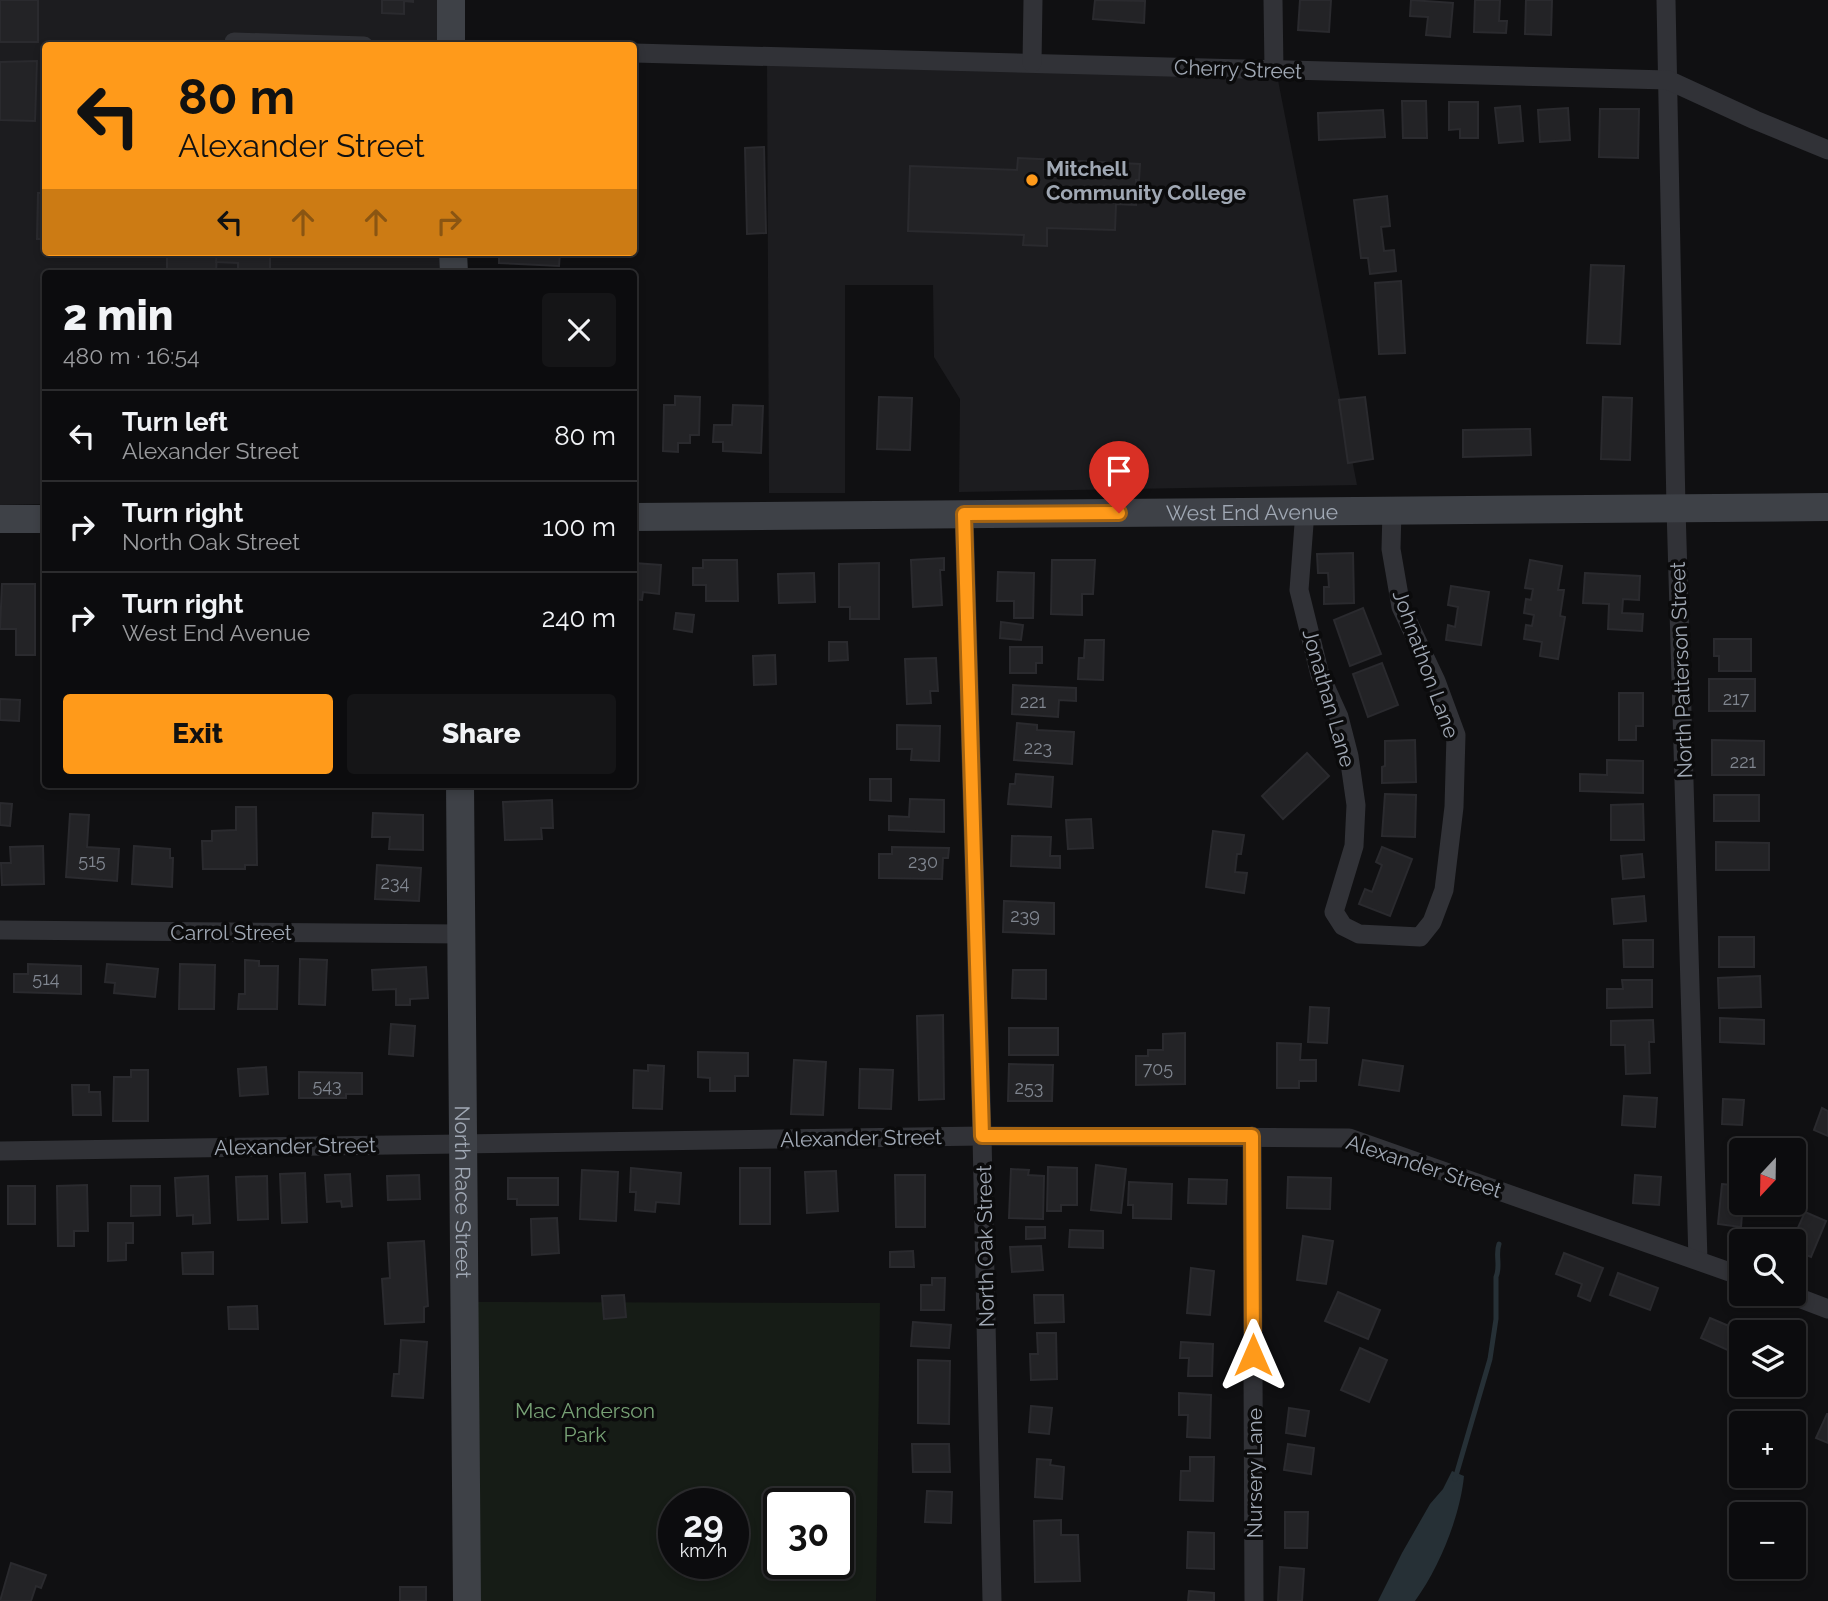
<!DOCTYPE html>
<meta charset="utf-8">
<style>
body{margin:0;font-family:Raleway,sans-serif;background:#151517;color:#f1f3f6;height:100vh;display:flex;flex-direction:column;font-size:26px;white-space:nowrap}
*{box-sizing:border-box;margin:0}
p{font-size:23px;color:#9a9b9e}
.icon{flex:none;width:38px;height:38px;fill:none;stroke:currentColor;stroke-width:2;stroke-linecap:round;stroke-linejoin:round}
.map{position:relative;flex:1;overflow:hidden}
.details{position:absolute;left:42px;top:270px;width:595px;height:518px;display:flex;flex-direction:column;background:#0c0c0e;border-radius:7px;box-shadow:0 4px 10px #0003,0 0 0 2px #2c2c2e}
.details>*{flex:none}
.top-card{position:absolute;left:42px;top:42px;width:595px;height:214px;border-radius:7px;box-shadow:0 4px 10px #0003,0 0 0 2px #2c2c2e;background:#ff9a1a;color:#111;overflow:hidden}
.needle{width:46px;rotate:202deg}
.fabs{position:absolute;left:1729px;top:1138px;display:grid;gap:14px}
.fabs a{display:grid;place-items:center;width:77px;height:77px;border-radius:7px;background:#0c0c0e;box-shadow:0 4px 10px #0003,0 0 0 2px #2c2c2e;font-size:35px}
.speed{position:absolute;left:658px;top:1488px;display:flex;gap:14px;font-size:35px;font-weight:700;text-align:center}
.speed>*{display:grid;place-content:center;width:91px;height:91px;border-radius:50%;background:#0c0c0e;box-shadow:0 4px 10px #0003,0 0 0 2px #2c2c2e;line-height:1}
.speed small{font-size:18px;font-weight:400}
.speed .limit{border:4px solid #111;border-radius:10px;background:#fff;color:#111}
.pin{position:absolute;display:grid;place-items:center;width:60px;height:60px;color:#fff;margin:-72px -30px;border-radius:50% 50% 50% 0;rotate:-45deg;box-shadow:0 0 7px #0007}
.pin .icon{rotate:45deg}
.me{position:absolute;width:77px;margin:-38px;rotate:0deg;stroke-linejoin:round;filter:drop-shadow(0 0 5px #0008)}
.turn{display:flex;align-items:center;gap:24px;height:147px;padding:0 21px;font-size:32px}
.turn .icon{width:91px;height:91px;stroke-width:2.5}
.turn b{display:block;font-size:49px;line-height:60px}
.lanes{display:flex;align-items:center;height:66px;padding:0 21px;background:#0003;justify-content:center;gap:35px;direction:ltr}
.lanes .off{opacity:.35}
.round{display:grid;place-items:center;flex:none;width:74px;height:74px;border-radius:7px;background:#151517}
.overview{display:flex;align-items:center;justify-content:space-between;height:119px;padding:0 21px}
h1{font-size:42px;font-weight:800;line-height:52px}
.button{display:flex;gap:14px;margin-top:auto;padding:14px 21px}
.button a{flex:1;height:80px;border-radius:7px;background:#ff9a1a;color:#111;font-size:28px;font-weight:800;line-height:80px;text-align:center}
.button a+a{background:#151517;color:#f1f3f6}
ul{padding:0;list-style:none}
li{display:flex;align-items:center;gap:21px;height:91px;padding:0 21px;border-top:2px solid #2c2c2e}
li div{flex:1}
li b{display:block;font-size:26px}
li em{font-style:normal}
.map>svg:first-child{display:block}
</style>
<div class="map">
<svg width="1828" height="1601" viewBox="0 0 1828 1601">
<rect width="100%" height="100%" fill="#101012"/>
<g fill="#1c1c1f">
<path d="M0 0H444L445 45 46 46V252H446V273H46L45 504 0 505Z"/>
<path d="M767 61 1277 75 1357 485 959 492 960 399 934 357 933 285H845V493H769Z"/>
</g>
<path fill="#161c16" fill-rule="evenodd" d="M465 1302 880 1303 876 1601H466ZM674 1503H733V1563H674ZM779 1503H838V1563H779Z"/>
<path fill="#263036" d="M1452 1471 1464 1476C1460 1517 1439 1568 1415 1601H1378L1402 1553 1430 1504 1443 1489Z"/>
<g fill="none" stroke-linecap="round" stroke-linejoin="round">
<path stroke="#263036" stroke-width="5" d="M1455 1479 1490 1359 1496 1319V1277C1501 1266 1495 1255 1499 1244"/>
</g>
<g fill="#232326" stroke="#2a2a2e" stroke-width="2">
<rect x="0" y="0" width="38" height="42"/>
<path d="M382 0H413V2L404 1V14L382 13Z"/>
<path d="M1095 0 1145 1 1144 23 1093 19Z"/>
<path d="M1300 0H1331L1329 32 1298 30Z"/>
<path d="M1411 0 1453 3 1450 37 1426 35 1428 17 1410 16Z"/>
<path d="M1475 0H1500L1499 21H1507L1506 33 1474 32Z"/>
<path d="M1526 0H1552L1551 35 1525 34Z"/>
<path d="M37 61 35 121 0 120V62Z"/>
<path d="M1402 101H1426L1427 138H1403Z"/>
<path d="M1449 102H1478V138H1460V129L1449 130Z"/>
<path d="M1520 106 1523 141 1499 143 1495 108Z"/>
<path d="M1568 108 1570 140 1540 142 1538 110Z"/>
<path d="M1600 109H1639L1638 158 1599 157Z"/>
<path d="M1383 110 1385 137 1319 140 1318 113Z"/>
<path d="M764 147 766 233 747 234 745 148Z"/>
<path d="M1018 158 1140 164 1139 180H1136V205L1116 204 1115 230 1047 228V246L1023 245 1024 235 908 231 910 166 1017 170Z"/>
<path d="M38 193H46V239H37Z"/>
<path d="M1387 196 1390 226 1381 227 1384 251 1394 250 1396 271 1370 274 1368 258H1361L1354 200Z"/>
<path d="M167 252H217L216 273H167Z"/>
<path d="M217 252H270V273H238V263L216 262Z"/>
<path d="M499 252H560L559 266 499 263Z"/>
<path d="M1591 265 1624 266 1620 344 1587 343Z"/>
<path d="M1401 281 1405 353 1379 354 1375 283Z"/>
<path d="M675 396 700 397 699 435H690V443H678V452L663 451 664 405H675Z"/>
<path d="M879 397 912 398 910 450 877 449Z"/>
<path d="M1365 397 1373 459 1348 463 1339 400Z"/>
<path d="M1603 397 1632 398 1630 460 1601 459Z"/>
<path d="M733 405 763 406 761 453 723 451V442H713L714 425H732Z"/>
<path d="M1530 429 1531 455 1463 457V430Z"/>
<path d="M1353 553 1354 603 1324 604V587H1329L1328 573H1318L1317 554Z"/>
<path d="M944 558V570H940L942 605 913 607 911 560Z"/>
<path d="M703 560H737L738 601H706V585H693V568H703Z"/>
<path d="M1052 560H1095L1093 594H1082V615L1051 614Z"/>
<path d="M1530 560 1562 566 1558 590H1564L1560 616 1565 617 1558 659 1540 656 1542 642 1524 639 1526 625 1532 626 1534 615 1524 613 1526 599 1531 600 1533 589 1525 588Z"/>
<path d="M634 563 661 565 659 594 643 592 642 600 634 599Z"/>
<path d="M879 563V619H850V607H839V564Z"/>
<path d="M998 572 1034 573 1033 618H1014V601H997Z"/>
<path d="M814 573 815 602 779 603 778 574Z"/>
<path d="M1585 573 1640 576 1639 600 1623 599 1622 613 1643 614 1642 631 1608 629 1609 604 1583 603Z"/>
<path d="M2 584H35V655H16V629H0Z"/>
<path d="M1451 586 1489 592 1481 645 1446 640 1448 625 1455 627 1458 607 1448 605Z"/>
<path d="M1363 608 1381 654 1350 666 1334 620Z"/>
<path d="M676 613 694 615 692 632 674 629Z"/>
<path d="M1001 622 1023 625 1021 640 1000 638Z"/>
<path d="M1714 639H1751V671H1719V656H1714Z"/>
<path d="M1085 640H1104L1103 680 1078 679 1079 658H1084Z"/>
<path d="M829 642H847L848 660 829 661Z"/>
<path d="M1010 647H1042V663H1036V673H1010Z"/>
<path d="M775 655 776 684 754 685 753 656Z"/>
<path d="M936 658 938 691H930L931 703 907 704 905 659Z"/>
<path d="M1382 663 1398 705 1368 717 1353 674Z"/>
<rect x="1709" y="679" width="46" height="32"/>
<path d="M1013 685 1076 688V701L1059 700 1058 717 1012 714Z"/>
<path d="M1619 693H1643V726H1636V740H1619Z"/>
<path d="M0 699 20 700 19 721 0 720Z"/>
<path d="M1017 723 1037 725V730L1074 732 1072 764 1014 760Z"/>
<path d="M897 725 940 726 939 761 911 760 912 749H897Z"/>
<path d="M1415 740 1416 782 1382 783V767L1385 766V741Z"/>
<path d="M1712 740 1764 741V775H1712Z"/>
<path d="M1307 753 1329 776 1283 819 1262 796Z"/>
<path d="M1607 760 1643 761V793L1580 791V774L1607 775Z"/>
<path d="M1016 774 1053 777 1051 807 1008 804 1010 784H1015Z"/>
<path d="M870 779H891V801L870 800Z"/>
<path d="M1385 794 1416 795 1415 837 1382 836Z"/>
<rect x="1714" y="795" width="45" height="26"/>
<path d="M910 799 944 800V832L889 830V816L909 817Z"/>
<path d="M552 800 553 828H541L542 839 505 840 503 802Z"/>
<path d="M0 803 12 804 10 826 0 825Z"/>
<path d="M1643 804 1644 840H1611V805Z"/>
<path d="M236 807H256L257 865H245V869H203L202 841H212V831L236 830Z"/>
<path d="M373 813 423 815V850L389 849 390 837H372Z"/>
<path d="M70 814 89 815 87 847 119 849 117 881 66 877Z"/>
<path d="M1091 819 1093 848 1068 849 1066 820Z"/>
<path d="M1213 831 1244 835 1241 854H1237L1235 872 1247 873 1244 893 1206 887Z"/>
<path d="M1012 836 1051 837 1050 856H1060V868L1011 866Z"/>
<path d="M1716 842 1769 843V870H1716Z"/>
<path d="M43 846 44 884 2 885 1 863H11L10 847Z"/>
<path d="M134 846 170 849V858H173L172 887 132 884Z"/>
<path d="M892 847 949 848 948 858H943L942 879 879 878V854H892Z"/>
<path d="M1382 847 1412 859 1390 916 1359 904 1365 889 1372 892 1382 865 1376 862Z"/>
<path d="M1642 854 1644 877 1623 879 1621 856Z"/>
<path d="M377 865 421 868 419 901 375 899Z"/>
<path d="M1644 896 1646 921 1614 924 1612 899Z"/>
<path d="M1004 901 1054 903V934L1003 932Z"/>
<rect x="1719" y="937" width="35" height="30"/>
<path d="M1623 940H1653V967H1624Z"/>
<path d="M300 959 327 960 325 1005 299 1004Z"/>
<path d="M245 960 259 961V966H278L277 1009H238L239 994H245Z"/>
<path d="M28 964 81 966V994L14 992V974H28Z"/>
<path d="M107 964 158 969 155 997 114 993 115 983 105 982Z"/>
<path d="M180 964 215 965 214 1009H179Z"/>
<path d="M426 967 428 998 410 999V1005H396V989L373 990 372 970Z"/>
<path d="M1013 970H1046V999L1012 998Z"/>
<path d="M1760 976 1761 1007 1719 1008 1718 978Z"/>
<path d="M1622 980H1652V1007L1607 1008V989H1623Z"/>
<path d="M1310 1007 1329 1008 1327 1043 1308 1042Z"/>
<path d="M943 1015 944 1099 919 1100 917 1016Z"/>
<path d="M1720 1018 1764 1020V1044L1720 1042Z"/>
<path d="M1653 1020 1654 1042H1649L1650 1073 1626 1074 1625 1045H1611V1021Z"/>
<path d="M391 1024 415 1026 413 1056 389 1054Z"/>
<rect x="1009" y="1028" width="49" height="27"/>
<path d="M1185 1033V1084L1136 1085V1056H1148V1050H1163V1034Z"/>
<path d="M1277 1043 1301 1044 1300 1060H1316V1081H1299V1088H1277Z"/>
<path d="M698 1052 748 1053V1076H735V1091H710V1078L698 1077Z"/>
<path d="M794 1060 826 1062 823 1115 791 1114Z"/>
<path d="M1363 1060 1403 1066 1399 1091 1359 1085Z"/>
<path d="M1009 1064 1053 1065 1052 1101H1008Z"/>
<path d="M648 1065 664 1066 662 1109 633 1108 634 1070 648 1071Z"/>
<path d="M266 1067 268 1094 240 1096 238 1069Z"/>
<path d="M860 1069 893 1070 891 1109 859 1108Z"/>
<path d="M131 1070H148V1121H113L114 1077H131Z"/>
<path d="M299 1072 362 1073V1094H346V1098H299Z"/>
<path d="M72 1085H89V1092H100L101 1115H73Z"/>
<path d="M1624 1096 1657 1098 1655 1127 1622 1125Z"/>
<path d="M1723 1099 1744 1100 1742 1125 1722 1124Z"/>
<path d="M1822 1108 1828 1111V1136L1814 1130Z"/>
<path d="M1096 1165 1126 1169 1121 1213 1091 1210Z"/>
<path d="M1048 1167 1077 1168V1205H1061V1211H1047Z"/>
<path d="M631 1168 681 1173 679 1204 656 1202 655 1212 635 1210 636 1192H630Z"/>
<rect x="740" y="1168" width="30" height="56"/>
<path d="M1011 1169 1029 1170 1028 1175 1044 1176 1043 1219 1009 1218Z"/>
<path d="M582 1170 618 1172 616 1221 580 1219Z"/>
<path d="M836 1171 838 1211 807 1213 805 1172Z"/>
<path d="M305 1173 307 1222 282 1223 280 1174Z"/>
<path d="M350 1174 352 1206 342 1207 341 1201 327 1202 325 1175Z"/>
<path d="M419 1175 420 1199 388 1200 387 1176Z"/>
<path d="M895 1175H925V1227H896Z"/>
<path d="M1635 1175 1661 1177 1659 1205 1633 1203Z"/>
<path d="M208 1176 210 1223 193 1224V1215L177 1216 175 1178Z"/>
<path d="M267 1176 268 1219 238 1220 236 1177Z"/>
<path d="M1288 1177 1331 1178 1330 1209 1287 1208Z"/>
<path d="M508 1178H558V1205H517V1199H508Z"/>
<path d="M1189 1179 1227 1180 1226 1204 1188 1203Z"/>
<path d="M1129 1182 1172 1184 1171 1219 1133 1218V1205H1128Z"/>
<path d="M1722 1184 1741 1186V1202H1743L1741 1227 1718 1224Z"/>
<path d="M87 1185 88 1231H74V1246H58L57 1186Z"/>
<rect x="8" y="1186" width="27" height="38"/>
<path d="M131 1186H160V1215L131 1216Z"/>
<path d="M1805 1212 1826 1221 1811 1257 1794 1250 1792 1241Z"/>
<path d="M557 1218 559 1253 532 1255 531 1219Z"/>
<path d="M108 1223H133V1243H126V1260L108 1261Z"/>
<path d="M1026 1227H1045V1238L1026 1239Z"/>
<path d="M1070 1230 1103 1231V1248L1069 1247Z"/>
<path d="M1303 1236 1333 1241 1326 1284 1297 1280Z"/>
<path d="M424 1241 428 1306 424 1307V1322L385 1324 382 1279 390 1278 388 1243Z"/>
<path d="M1041 1246 1043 1270 1012 1272 1010 1247Z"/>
<path d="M913 1251 914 1267H890V1252Z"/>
<path d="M213 1252V1274H183L182 1253Z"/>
<path d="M1564 1253 1603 1268 1590 1301 1578 1296 1582 1284 1556 1274Z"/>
<path d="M1191 1268 1214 1271 1210 1315 1187 1313Z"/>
<path d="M1618 1273 1658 1288 1650 1310 1610 1295Z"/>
<path d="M932 1278H945L944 1310H921V1285H932Z"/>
<path d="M1338 1292 1380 1310 1368 1339 1325 1321Z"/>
<path d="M624 1295 626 1317 604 1319 602 1296Z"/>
<path d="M1034 1295H1063L1064 1322 1035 1323Z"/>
<path d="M257 1306 258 1329H229L228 1307Z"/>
<path d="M1710 1318 1743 1332 1741 1356 1701 1338Z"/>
<path d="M913 1322 951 1325 949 1348 911 1346Z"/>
<path d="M1037 1333H1056L1057 1379 1031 1380 1030 1354H1038Z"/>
<path d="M401 1340 427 1342 423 1398 392 1396 394 1374H399Z"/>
<path d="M1181 1342 1213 1344 1212 1376H1188L1189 1358H1180Z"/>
<path d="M1360 1348 1387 1360 1369 1402 1341 1390Z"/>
<path d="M1794 1350 1800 1352 1794 1366Z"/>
<path d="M918 1360 950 1361 949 1424 918 1423Z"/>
<path d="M1179 1393 1211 1395 1210 1438 1187 1437 1188 1415H1179Z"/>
<path d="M1031 1406 1052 1408 1049 1434 1029 1432Z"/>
<path d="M1289 1408 1309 1411 1305 1436 1286 1433Z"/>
<path d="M1827 1414H1828V1443L1816 1438Z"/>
<path d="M912 1444H949L950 1472H913Z"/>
<path d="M1288 1444 1314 1448 1311 1474 1284 1470Z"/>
<path d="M1190 1457H1214L1213 1501 1180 1500 1181 1471H1190Z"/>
<path d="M1037 1459 1051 1460 1050 1465 1064 1467 1062 1499 1035 1497Z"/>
<path d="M927 1491 952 1492 951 1523 925 1522Z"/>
<path d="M1285 1512H1308L1307 1548H1285Z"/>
<path d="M1061 1520V1535H1078L1080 1581 1035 1582 1034 1521Z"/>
<path d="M1188 1532 1214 1533V1569L1187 1568Z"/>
<path d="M11 1563 46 1575 41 1588 36 1586 31 1601H0Z"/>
<path d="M1280 1567 1304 1569 1302 1601H1278Z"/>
<rect x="400" y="1587" width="26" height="14"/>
<path d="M1189 1591 1214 1593V1601H1188Z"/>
</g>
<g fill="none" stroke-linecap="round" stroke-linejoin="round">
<g stroke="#313237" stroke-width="19">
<path d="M1273 0 1274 70"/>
<path d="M1666 0 1676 508 1698 1260"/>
<path d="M234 42 364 46"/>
<path d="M634 53 1668 80 1755 120 1828 150"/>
<path d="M1032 63 1033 0"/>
<path d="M1305 511 1299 590 1320 675 1339 717 1349 756 1356 805 1354 846 1334 912 1343 926 1359 934 1420 937 1432 922 1444 890 1454 807 1456 735 1436 681 1401 607 1391 549 1392 510"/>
<path d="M964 514 982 1136 992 1601"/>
<path d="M0 930 462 934"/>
<path d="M1252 1136 1254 1601"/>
<path d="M0 1151 982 1136 1349 1138 1741 1276"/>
<path d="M1786 1293 1828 1309"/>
</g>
<g stroke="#3e4147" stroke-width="28">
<path d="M451 0V46"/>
<path d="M453 252 454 273"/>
<path id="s1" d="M634 517 1828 507"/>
<path d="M0 519H46"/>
<path id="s2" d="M460 784 467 1601"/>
</g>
</g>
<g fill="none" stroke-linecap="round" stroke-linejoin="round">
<g stroke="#a66411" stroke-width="18">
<path id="route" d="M1119 513 964 514 982 1136H1252L1253 1355"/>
</g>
<use href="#route" stroke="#ff9a1a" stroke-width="12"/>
</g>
<circle fill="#ff9a1a" stroke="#0b0b0c" stroke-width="2.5" cx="1032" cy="180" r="7"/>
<g text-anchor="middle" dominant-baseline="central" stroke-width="7" stroke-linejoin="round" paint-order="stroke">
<g font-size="18" fill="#808690">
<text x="1736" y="698">217</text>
<text x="1033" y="701">221</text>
<text x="1038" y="747">223</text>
<text x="1743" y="761">221</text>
<text x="92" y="860">515</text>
<text x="923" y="861">230</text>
<text x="395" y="882">234</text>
<text x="1025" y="915">239</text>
<text x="46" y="978">514</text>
<text x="1158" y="1068">705</text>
<text x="327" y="1085">543</text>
<text x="1029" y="1087">253</text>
</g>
<g font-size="21" fill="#a0a8b4" stroke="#0b0b0c">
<text transform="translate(1238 69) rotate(2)">Cherry Street</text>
<text stroke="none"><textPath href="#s1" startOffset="618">West End Avenue</textPath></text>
<text transform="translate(1426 664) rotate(70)">Johnathon Lane</text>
<text transform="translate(1681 670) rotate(-92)">North Patterson Street</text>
<text transform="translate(1329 698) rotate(74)">Jonathan Lane</text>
<text x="231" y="932">Carrol Street</text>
<text transform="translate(861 1138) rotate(-1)">Alexander Street</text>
<text transform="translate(295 1146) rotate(-1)">Alexander Street</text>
<text transform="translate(1424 1166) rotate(18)">Alexander Street</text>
<text stroke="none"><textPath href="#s2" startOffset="408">North Race Street</textPath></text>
<text transform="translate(985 1246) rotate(-91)">North Oak Street</text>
<text transform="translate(1254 1473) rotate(-90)">Nursery Lane</text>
</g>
<g font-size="21" font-weight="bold" fill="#a0a8b4" stroke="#0b0b0c" text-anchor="start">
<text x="1046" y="168">Mitchell<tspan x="1046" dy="24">Community College</tspan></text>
</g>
<g font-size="21" fill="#77a175" stroke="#0b0b0c">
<text x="585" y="1410">Mac Anderson<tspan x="585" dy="24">Park</tspan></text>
</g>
</g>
</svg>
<div class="fabs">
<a><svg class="needle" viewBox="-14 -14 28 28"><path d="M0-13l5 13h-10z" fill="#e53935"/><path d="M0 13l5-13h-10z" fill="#9a9b9e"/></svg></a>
<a><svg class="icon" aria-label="search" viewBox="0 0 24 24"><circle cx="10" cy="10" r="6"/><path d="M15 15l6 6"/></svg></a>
<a><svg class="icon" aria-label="layers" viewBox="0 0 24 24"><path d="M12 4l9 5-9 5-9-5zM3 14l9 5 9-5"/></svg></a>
<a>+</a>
<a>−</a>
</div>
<div class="speed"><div>29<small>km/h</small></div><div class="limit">30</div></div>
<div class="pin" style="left:1119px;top:513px;background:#d93025"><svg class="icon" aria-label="arrive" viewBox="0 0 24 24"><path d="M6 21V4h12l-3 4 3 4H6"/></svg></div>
<svg class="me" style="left:1253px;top:1355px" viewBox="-20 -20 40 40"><path d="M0-17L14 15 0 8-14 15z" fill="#ff9a1a" stroke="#fff" stroke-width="4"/></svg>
<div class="top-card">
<div class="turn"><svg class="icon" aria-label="left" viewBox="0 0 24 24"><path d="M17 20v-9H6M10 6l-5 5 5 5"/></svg><div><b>80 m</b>Alexander Street</div></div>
<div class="lanes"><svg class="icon" aria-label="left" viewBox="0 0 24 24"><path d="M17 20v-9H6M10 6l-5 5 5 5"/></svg><svg class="icon off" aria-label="ahead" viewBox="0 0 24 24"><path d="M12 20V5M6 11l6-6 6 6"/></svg><svg class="icon off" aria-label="ahead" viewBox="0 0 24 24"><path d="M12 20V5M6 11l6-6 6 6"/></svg><svg class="icon off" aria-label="right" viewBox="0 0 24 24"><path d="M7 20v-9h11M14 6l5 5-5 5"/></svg></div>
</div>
<section class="details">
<div class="overview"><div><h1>2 min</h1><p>480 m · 16:54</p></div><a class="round"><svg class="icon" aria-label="close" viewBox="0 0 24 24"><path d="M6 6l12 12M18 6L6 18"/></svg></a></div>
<ul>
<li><svg class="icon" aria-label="left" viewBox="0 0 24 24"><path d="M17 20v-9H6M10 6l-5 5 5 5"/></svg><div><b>Turn left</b><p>Alexander Street</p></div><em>80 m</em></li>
<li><svg class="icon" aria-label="right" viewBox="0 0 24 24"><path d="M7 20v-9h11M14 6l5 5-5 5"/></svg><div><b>Turn right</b><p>North Oak Street</p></div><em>100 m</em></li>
<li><svg class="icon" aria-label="right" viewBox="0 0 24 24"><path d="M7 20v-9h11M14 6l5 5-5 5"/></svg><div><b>Turn right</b><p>West End Avenue</p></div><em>240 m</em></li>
</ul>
<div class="button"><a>Exit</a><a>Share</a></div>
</section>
</div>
